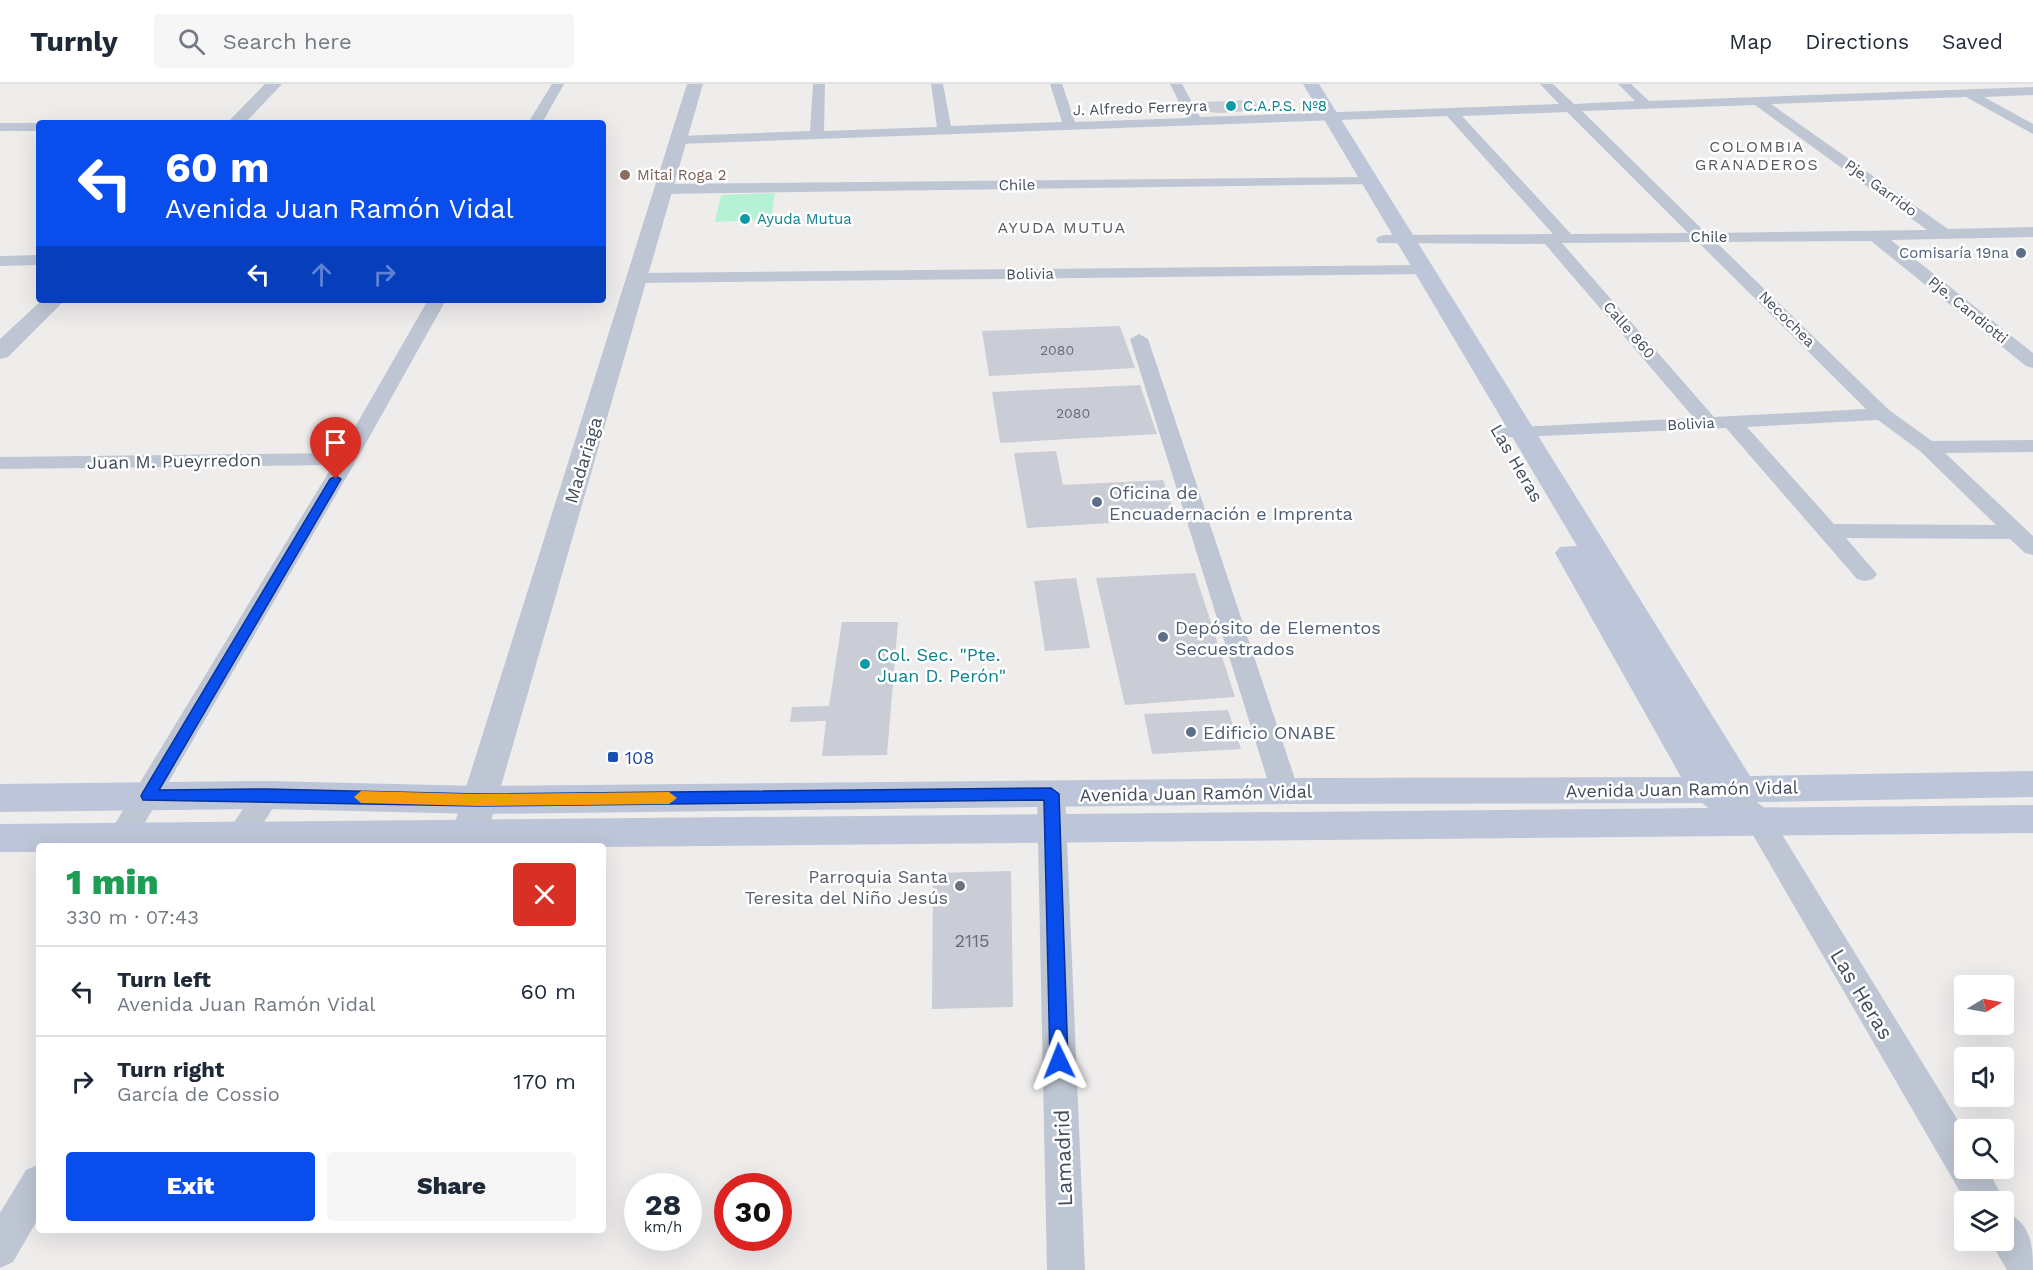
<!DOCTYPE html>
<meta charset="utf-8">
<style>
body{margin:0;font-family:"Work Sans",sans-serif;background:#f6f6f7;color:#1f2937;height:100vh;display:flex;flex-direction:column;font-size:22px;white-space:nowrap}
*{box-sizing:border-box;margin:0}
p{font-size:20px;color:#747a83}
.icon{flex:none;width:33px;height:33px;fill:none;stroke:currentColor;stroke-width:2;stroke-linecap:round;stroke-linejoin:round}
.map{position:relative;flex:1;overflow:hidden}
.drawer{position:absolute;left:36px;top:759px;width:570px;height:390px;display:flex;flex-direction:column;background:#fff;border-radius:6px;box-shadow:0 6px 24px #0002}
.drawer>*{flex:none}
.guide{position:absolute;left:36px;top:36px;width:570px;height:183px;border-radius:6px;box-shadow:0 6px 24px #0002;background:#094eec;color:#fff;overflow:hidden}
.needle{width:39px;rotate:80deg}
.controls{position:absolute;left:1954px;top:891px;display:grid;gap:12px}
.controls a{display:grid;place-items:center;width:60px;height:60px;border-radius:6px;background:#fff;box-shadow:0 6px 24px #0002;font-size:30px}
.speed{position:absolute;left:624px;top:1089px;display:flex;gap:12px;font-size:30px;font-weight:700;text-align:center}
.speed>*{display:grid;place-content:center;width:78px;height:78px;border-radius:50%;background:#fff;box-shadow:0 6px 24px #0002;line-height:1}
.speed small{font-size:15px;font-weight:400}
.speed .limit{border:9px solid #d22;background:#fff;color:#111}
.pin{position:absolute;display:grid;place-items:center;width:51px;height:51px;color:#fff;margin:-62px -26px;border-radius:50% 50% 50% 0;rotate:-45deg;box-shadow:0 0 6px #0007}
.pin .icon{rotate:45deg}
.me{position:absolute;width:66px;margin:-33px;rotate:358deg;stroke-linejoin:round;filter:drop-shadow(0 0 4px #0008)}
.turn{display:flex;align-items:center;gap:21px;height:126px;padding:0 30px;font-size:27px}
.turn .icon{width:78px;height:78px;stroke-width:2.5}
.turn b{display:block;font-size:42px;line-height:51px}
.lanes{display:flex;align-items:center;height:57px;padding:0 30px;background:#0003;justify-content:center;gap:30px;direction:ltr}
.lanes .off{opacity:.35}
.round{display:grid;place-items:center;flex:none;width:63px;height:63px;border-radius:6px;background:#f6f6f7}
.summary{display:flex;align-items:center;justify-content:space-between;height:102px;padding:0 30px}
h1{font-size:36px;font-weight:800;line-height:45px;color:#1e9e55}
.primary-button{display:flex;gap:12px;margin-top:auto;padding:12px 30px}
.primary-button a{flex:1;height:69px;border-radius:6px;background:#094eec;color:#fff;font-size:24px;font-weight:800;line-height:69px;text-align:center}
.primary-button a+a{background:#f6f6f7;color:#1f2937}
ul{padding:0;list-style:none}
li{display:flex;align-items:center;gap:18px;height:90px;padding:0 30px;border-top:2px solid #e0e1e3}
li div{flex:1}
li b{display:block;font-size:22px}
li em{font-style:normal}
header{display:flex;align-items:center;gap:36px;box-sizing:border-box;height:84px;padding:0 30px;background:#fff;border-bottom:2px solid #e0e1e3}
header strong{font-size:28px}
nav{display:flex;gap:33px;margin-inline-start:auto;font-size:21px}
.search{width:420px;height:54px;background:#f6f6f7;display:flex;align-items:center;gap:15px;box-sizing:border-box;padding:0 21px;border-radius:6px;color:#747a83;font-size:22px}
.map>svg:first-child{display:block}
</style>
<header>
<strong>Turnly</strong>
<div class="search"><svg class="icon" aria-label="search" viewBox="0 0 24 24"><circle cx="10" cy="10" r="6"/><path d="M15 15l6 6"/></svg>Search here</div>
<nav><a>Map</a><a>Directions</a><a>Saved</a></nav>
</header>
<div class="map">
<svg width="2033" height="1186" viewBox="0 0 2033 1186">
<rect width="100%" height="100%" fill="#efecec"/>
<path fill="#b5f2d5" d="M775 109 771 135 715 138 721 111Z"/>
<g fill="#cacdd5">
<path d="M1254 16 1261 26 1221 29 1207 28 1202 18Z"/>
<path d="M1120 242 1135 284 989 292 982 247Z"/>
<path d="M1140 301 1157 350 1000 359 992 308Z"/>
<path d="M1056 367 1063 401 1163 396 1177 435 1027 444 1014 369Z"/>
<path d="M1195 489 1235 613 1125 621 1096 494Z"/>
<path d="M1076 494 1090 564 1045 567 1034 497Z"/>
<path d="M842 538H898L887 671 822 672 826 637 790 638 792 623 829 622Z"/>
<path d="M1228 626 1241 665 1152 670 1144 630Z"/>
<path d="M1011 787 1013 923 932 925 933 789Z"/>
</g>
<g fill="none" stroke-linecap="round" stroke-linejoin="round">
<g fill="#bec6d3" fill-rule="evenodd">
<path d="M552 0H564L542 39H528Z"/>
<path d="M813 0H825L824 47 937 43 931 0H943L951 42 1062 38 1050 0H1062L1075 38 1187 34 1170 0H1182L1200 33 1559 20 1540 0H1553L1574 20 1635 17 1618 0H1631L1649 17 2033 3V11L1984 13 2033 40V50L1966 13 1771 20 1948 145 2033 143V153L1891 156 2033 269V284L2026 282 1871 157 1716 158 1889 326 1932 357 2033 356V368L1945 369 2033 452V471L2025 469 2010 455 1846 454 1877 490 1873 495 1865 497 1857 495 1726 344 1493 354 1490 350 1493 346 1500 344 1694 334 1545 160 1378 159 1376 156 1378 153 1384 151 1553 150 1447 32 680 60 673 56 680 52 810 47ZM1755 21 1927 146 1706 149 1582 27ZM1567 28 1688 149 1571 150 1462 32ZM1698 158 1866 325 1714 333 1562 159ZM1878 336 1920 367 1996 441 1834 440 1747 343Z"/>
<rect x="0" y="39" width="39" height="8"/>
<path d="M1369 93 1374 94 1376 97 1374 100 664 110 656 105 664 100Z"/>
<path d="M39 171V181L0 182V172Z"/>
<path d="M1422 181 1430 186 1428 190 638 199 630 194 638 189Z"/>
<path d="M428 216H446L357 375 133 759 123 762 113 759 109 751 113 743 333 381 0 385V373L340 369Z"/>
<path d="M1139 250 1148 255 1299 707 1295 714 1285 717 1275 714 1271 707 1130 255Z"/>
<path d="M1051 700 1061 703 1065 710 1085 1186H1047L1037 710 1041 703Z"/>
<path d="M267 701 277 704 281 711 249 762H218L257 704Z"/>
<path d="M1760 728 1770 731 1965 1048V1084H1987L2005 1118 2004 1121V1118H1966L1746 739 1750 731Z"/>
<path d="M39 1080V1133L13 1178 0 1184V1129L26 1086Z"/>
<path d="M2004 1127C2031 1139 2033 1160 2033 1186H2007L1991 1159 1990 1156H2004Z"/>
</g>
<g fill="#bec6d3" fill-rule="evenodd">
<path d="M265 0H282L245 39H227Z"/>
<path d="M687 0H703L487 751 482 761H456L451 751Z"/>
<path d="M42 216H65L8 273 0 275V255Z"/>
<path d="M1707 693C1727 699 1768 721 1778 739L1772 749C1769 750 1763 752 1759 752 1744 751 1697 719 1690 706L1695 697Z"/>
</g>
<g fill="#bcc6d8" fill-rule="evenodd">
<path d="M1303 0H1319L1750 692 2033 687V713L1707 719 1285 720 479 730 267 725 0 728V700L267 697 479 702 1285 694 1681 693 1555 469 1560 463 1577 462Z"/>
<path d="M2033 721V749L603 763 39 762V768H0V740Z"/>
</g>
</g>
<path fill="#094eec" stroke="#063399" stroke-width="1.5" d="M336 392 341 395 159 706 267 705 479 710 1051 704 1059 710 1068 977 1066 983 1059 985 1053 983 1050 977 1044 716 479 722 143 716 141 712 143 708 330 395Z"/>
<path fill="#f59e0b" d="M361 707 479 710 669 708 677 714 669 720 479 722 361 719 354 713Z"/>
<g fill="#0f9aa8" stroke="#fff" stroke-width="2">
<circle cx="1231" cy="22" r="6"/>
<circle cx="745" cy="135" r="6"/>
<circle cx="865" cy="580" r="6"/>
</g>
<circle fill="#8d6e63" stroke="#fff" stroke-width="2" cx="625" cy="91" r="6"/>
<g fill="#5c6f8a" stroke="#fff" stroke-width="2">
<circle cx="2021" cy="169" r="6"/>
<circle cx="1097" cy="418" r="6"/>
<circle cx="1163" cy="553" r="6"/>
<circle cx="1191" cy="648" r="6"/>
</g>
<rect fill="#1a4fb4" stroke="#fff" stroke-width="2" x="607" y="667" width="12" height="12" rx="3"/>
<circle fill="#6b7280" stroke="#fff" stroke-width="2" cx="960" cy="802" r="6"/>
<g text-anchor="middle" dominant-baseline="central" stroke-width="5" stroke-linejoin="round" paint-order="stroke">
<g font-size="14" fill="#656c7a">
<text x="1057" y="266">2080</text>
<text x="1073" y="329">2080</text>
</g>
<g font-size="15" fill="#0d838f" stroke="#fff" text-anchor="start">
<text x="1243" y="22">C.A.P.S. Nº8</text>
<text x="757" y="135">Ayuda Mutua</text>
</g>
<g font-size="15" fill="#434c5b" stroke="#fff">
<text transform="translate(1140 24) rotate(-2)">J. Alfredo Ferreyra</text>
<text transform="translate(1017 101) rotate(-1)">Chile</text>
<text transform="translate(1881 104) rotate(36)">Pje. Garrido</text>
<text x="1709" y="153">Chile</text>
<text transform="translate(1030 190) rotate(-1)">Bolivia</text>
<text transform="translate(1968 226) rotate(39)">Pje. Candiotti</text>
<text transform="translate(1787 235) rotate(45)">Necochea</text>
<text transform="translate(1629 246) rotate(49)">Calle 860</text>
<text transform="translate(1691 340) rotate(-3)">Bolivia</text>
</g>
<g font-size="15" fill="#785e54" stroke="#fff" text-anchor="start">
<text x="637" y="91">Mitai Roga 2</text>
</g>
<g font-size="15" fill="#4e5e75" stroke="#fff" text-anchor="end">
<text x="2009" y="169">Comisaría 19na</text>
</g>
<g font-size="16" letter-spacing="1.5" fill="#585b62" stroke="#fff">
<text x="1757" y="62">COLOMBIA<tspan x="1757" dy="18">GRANADEROS</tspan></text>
<text x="1062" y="143">AYUDA MUTUA</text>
</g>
<g font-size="18" fill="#434c5b" stroke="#fff">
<text transform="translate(583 376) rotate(-73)">Madariaga</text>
<text transform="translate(174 377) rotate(-1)">Juan M. Pueyrredon</text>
<text transform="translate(1517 379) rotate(60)">Las Heras</text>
<text transform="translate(1682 705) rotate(-1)">Avenida Juan Ramón Vidal</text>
<text transform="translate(1196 709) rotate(-1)">Avenida Juan Ramón Vidal</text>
</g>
<g font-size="18" fill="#4e5e75" stroke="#fff" text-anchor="start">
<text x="1109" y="408">Oficina de<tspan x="1109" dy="21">Encuadernación e Imprenta</tspan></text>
<text x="1175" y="543">Depósito de Elementos<tspan x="1175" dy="21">Secuestrados</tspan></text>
<text x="1203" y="648">Edificio ONABE</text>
</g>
<g font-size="18" fill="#0d838f" stroke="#fff" text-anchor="start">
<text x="877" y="570">Col. Sec. "Pte.<tspan x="877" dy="21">Juan D. Perón"</tspan></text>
</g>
<g font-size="18" fill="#164399" stroke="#fff" text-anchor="start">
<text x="625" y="673">108</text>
</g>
<g font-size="18" fill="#5b616d" stroke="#fff" text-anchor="end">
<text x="948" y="792">Parroquia Santa<tspan x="948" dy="21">Teresita del Niño Jesús</tspan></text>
</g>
<g font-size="18" fill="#656c7a">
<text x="972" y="856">2115</text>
</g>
<g font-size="21" fill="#434c5b" stroke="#fff">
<text transform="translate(1862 910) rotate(59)">Las Heras</text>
<text transform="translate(1063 1074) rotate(-92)">Lamadrid</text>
</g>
</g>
</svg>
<div class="controls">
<a><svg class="needle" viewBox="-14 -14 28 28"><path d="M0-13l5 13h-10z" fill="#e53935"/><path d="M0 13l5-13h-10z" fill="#747a83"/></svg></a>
<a><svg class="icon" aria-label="sound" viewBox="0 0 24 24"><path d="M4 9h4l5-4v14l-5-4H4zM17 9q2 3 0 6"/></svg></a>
<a><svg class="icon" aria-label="search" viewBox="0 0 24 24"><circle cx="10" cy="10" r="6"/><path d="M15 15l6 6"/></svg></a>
<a><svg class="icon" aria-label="layers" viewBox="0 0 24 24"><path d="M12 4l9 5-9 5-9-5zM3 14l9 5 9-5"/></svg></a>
</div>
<div class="speed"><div>28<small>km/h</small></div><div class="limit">30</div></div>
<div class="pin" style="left:336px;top:395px;background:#d93025"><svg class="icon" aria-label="arrive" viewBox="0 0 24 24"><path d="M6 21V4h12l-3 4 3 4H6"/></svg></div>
<svg class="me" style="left:1059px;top:977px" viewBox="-20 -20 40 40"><path d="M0-17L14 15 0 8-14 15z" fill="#094eec" stroke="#fff" stroke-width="4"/></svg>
<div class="guide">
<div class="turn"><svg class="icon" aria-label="left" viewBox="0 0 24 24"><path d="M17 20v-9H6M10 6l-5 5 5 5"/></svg><div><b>60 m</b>Avenida Juan Ramón Vidal</div></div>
<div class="lanes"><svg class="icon" aria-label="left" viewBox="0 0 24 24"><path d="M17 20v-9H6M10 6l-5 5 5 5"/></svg><svg class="icon off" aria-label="ahead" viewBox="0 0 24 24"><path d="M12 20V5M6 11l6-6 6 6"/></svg><svg class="icon off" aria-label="right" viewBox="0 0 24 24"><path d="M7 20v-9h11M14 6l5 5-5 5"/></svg></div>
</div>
<section class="drawer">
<div class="summary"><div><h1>1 min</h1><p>330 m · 07:43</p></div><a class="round" style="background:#d93025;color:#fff"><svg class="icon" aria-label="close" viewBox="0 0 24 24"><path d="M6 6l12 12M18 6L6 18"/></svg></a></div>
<ul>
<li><svg class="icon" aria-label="left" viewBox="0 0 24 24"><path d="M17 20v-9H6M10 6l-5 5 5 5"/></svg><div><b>Turn left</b><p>Avenida Juan Ramón Vidal</p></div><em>60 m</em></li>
<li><svg class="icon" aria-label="right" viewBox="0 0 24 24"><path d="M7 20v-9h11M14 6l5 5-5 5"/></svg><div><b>Turn right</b><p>García de Cossio</p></div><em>170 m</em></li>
</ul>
<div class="primary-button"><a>Exit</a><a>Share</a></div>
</section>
</div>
